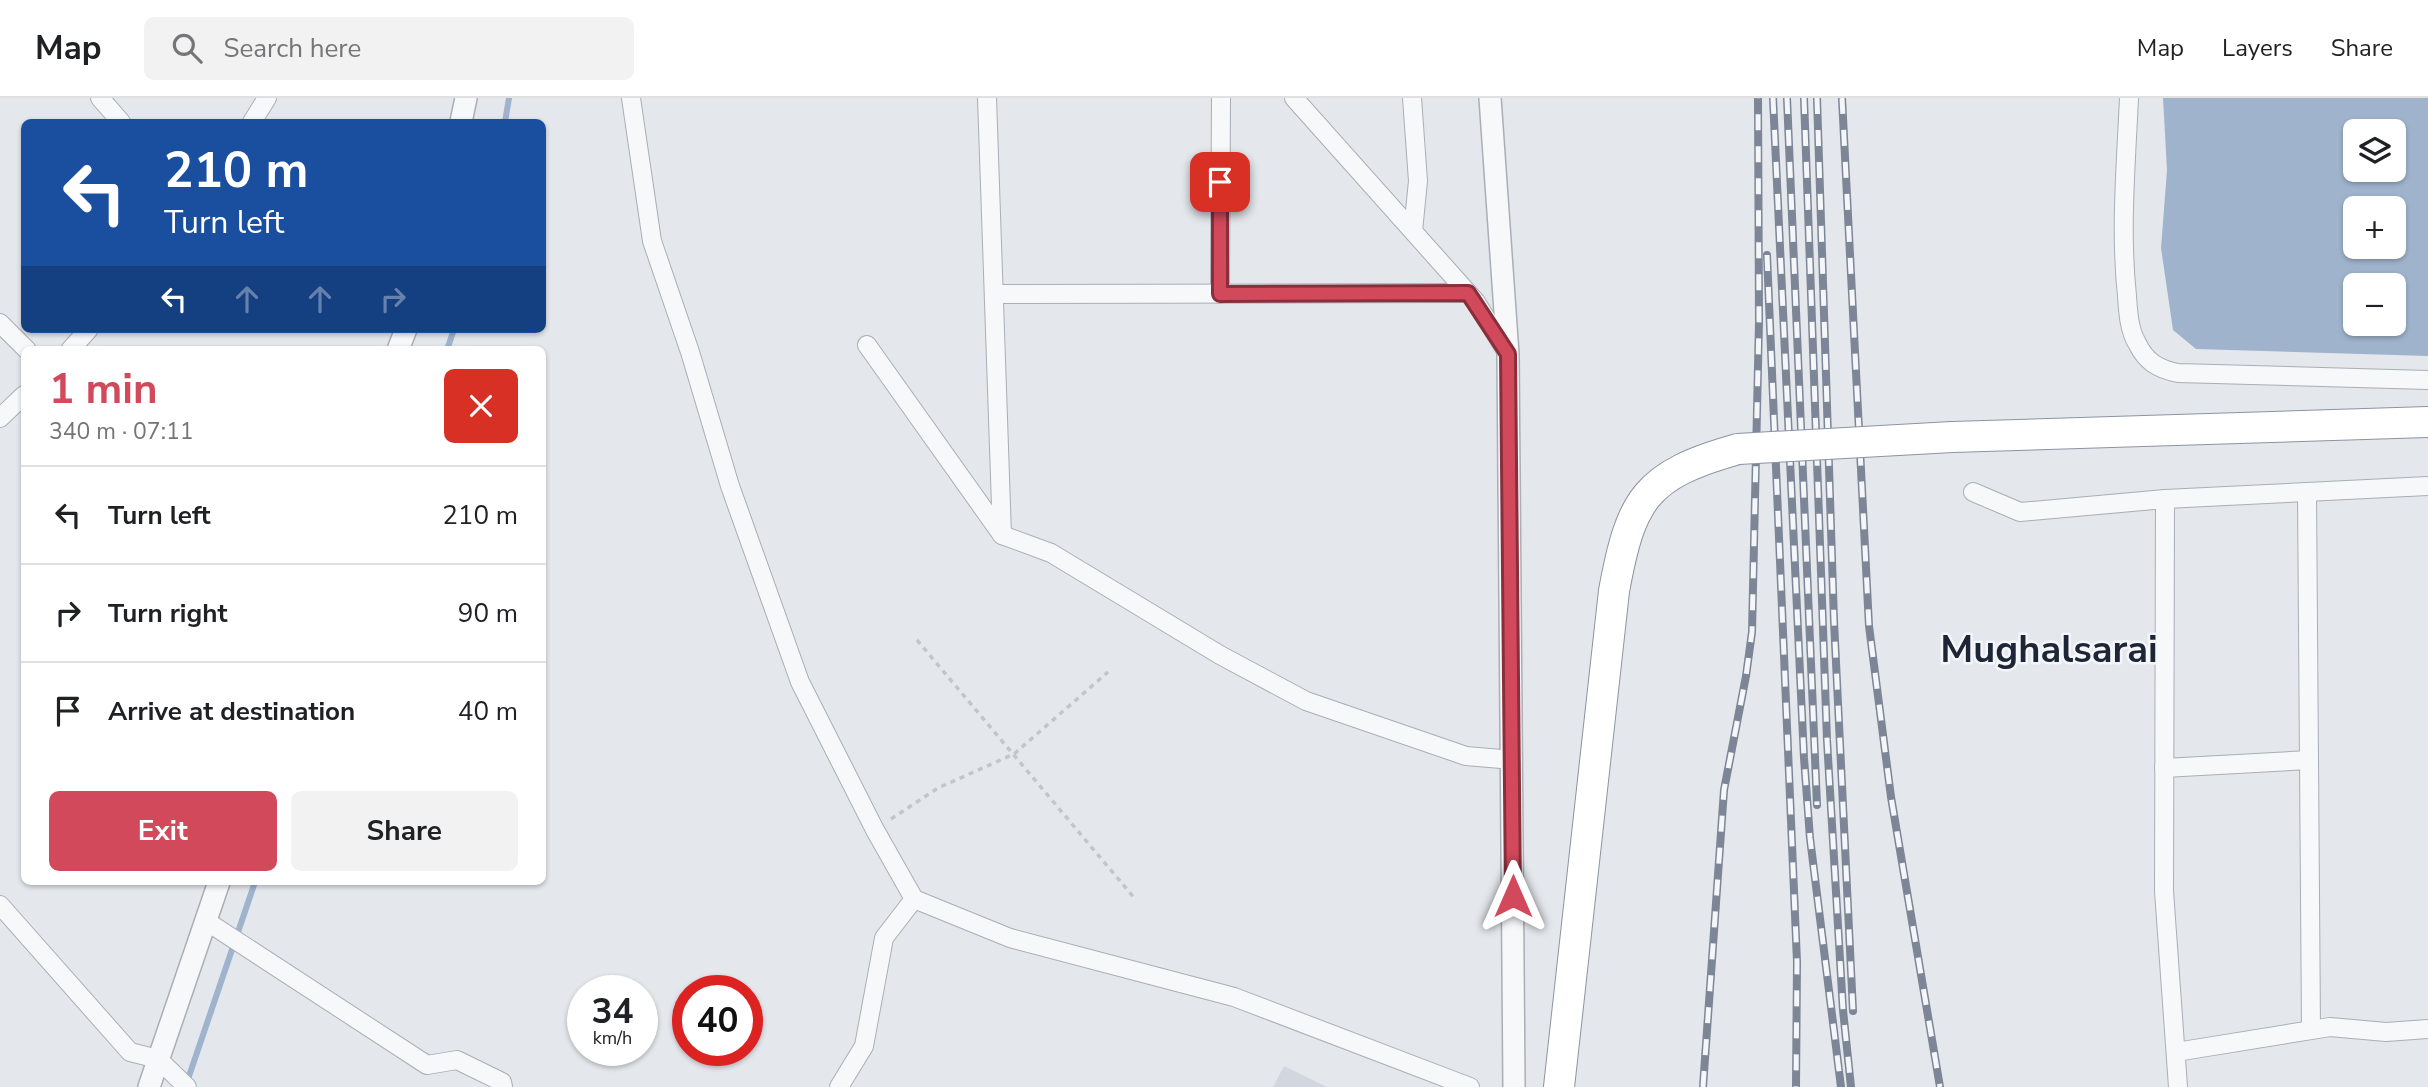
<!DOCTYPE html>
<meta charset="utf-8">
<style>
body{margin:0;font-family:"Nunito Sans",sans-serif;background:#f2f2f2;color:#202124;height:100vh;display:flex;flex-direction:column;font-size:26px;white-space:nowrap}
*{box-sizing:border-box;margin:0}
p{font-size:23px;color:#757577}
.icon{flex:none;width:38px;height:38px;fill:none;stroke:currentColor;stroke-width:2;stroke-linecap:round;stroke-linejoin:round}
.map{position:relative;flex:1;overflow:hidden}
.panel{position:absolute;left:21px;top:248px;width:525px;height:539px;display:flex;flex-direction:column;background:#fff;border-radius:10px;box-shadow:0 2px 5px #0004}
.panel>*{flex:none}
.hud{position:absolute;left:21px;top:21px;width:525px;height:214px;border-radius:10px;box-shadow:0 2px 5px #0004;background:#1a4fa0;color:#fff;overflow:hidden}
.fabs{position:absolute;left:2343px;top:21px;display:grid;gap:14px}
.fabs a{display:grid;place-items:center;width:63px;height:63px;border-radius:10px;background:#fff;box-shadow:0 2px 5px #0004;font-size:35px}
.speed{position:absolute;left:567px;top:877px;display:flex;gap:14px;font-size:35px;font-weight:700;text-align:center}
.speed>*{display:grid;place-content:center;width:91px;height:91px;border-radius:50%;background:#fff;box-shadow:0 2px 5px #0004;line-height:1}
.speed small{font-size:18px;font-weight:400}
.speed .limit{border:10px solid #d22;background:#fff;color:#111}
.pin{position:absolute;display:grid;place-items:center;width:60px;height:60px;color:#fff;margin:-30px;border-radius:14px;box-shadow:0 4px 10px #0006}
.me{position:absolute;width:77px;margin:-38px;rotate:0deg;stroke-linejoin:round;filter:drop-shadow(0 0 5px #0008)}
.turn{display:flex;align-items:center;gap:24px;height:147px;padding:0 28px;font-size:32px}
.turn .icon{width:91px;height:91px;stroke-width:2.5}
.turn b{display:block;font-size:49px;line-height:60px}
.lanes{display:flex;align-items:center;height:66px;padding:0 28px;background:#0003;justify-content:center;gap:35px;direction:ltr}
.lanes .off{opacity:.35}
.round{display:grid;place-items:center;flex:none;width:74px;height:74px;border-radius:10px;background:#f2f2f2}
.head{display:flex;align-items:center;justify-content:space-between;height:119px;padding:0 28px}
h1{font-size:42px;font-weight:700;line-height:52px;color:#d1495b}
.action{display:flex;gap:14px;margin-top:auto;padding:14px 28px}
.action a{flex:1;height:80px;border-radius:10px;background:#d1495b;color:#fff;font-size:28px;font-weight:700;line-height:80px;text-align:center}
.action a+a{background:#f2f2f2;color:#202124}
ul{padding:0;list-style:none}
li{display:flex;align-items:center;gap:21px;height:98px;padding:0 28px;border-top:2px solid #e0e0e0}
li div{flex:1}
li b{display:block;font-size:26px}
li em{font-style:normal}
header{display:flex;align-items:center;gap:42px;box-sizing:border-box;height:98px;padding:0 35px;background:#fff;border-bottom:2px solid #e0e0e0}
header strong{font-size:33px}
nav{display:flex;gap:38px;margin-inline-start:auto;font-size:24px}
.search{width:490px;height:63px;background:#f2f2f2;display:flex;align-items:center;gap:18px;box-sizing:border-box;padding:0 24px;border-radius:10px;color:#757577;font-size:26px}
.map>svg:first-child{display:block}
</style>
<header>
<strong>Map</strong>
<div class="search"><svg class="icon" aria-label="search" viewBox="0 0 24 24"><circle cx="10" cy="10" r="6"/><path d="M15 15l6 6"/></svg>Search here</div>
<nav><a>Map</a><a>Layers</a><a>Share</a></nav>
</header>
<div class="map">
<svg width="2428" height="989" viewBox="0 0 2428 989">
<rect width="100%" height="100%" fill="#e4e7ec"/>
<path fill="#d2d6de" d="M1284 968 1327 989H1273Z"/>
<path fill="#9fb4cc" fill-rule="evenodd" d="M2163 0H2428V258L2196 251 2173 232 2161 150 2167 72ZM2356 33H2394V72H2356ZM2356 110H2394V149H2356ZM2356 187H2394V226H2356Z"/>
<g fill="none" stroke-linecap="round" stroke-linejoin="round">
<g stroke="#9fb4cc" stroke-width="6">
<path d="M505 24 509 0"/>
<path d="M447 252 454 231"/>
<path d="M187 984 255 784"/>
</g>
<g stroke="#a9aeb7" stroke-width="20">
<g id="minor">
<path d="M100 0 121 24"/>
<path d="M631 0 652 143 690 254 730 388 800 584 875 732 914 801 1010 840 1234 899 1470 989"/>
<path d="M987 0 1002 437"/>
<path d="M1294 0 1476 204 1508 256"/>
<path d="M1412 0 1418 83 1413 133"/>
<path d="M2129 0C2126 66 2120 133 2127 198 2128 213 2129 232 2137 245 2146 264 2158 271 2178 275L2428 282"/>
<path d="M252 24 267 0"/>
<path d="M995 196 1468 195"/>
<path d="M1220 196 1221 0"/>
<path d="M0 225 27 252"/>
<path d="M867 247 1002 437 1051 455 1220 557 1306 603 1466 658 1513 662"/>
<path d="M70 252 89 231"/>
<path d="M0 320 24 297"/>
<path d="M1973 394 2020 414 2165 401 2428 388"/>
<path d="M2307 394 2311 932"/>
<path d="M2165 401 2164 793 2178 989"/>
<path d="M2164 670 2309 662"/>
<path d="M0 807 130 954 158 961 187 989"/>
<path d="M206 823 427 967 457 962 502 984 503 989"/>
<path d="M2176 954 2330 929 2386 934 2428 931"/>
<path d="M839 989 864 948 884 840 914 801"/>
</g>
</g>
<g stroke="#a9aeb7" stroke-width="24">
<g id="tertiary">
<path d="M1490 0 1508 256 1514 989"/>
<path d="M461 24 466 0"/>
<path d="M398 252 406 231"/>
<path d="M149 989 219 784"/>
</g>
</g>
<g stroke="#8b94a3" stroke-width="32">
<g id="trunk">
<path d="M1952 339 2428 324"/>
<path d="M1559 989 1614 493C1631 401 1645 377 1738 351"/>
</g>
</g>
<g stroke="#c2c5cb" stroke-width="3.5" stroke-dasharray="5 5" stroke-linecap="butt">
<path d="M917 542 1136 802"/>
<path d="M891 721 938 690 1014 656 1108 574"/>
</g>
<use href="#minor" stroke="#f7f8fa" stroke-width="18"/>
<use href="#tertiary" stroke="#f7f8fa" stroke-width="21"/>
<use href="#trunk" stroke="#fff" stroke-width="30"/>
<g stroke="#7d8696" stroke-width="8">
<g id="rail">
<path d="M1773 0 1804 660 1810 740 1841 989"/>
<path d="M1787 0 1817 707"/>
<path d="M1804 0 1827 642 1843 912 1851 989"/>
<path d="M1817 0 1834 523 1853 913"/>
<path d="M1842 0 1869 528 1891 699 1940 989"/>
<path d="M1767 157 1797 864 1796 989"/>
<path d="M1703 989 1724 692 1746 578 1752 534 1759 224 1758 0"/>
</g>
</g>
<use href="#rail" stroke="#f4f6f9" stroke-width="5" stroke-dasharray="16" stroke-linecap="butt"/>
<g stroke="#8b94a3" stroke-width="32" stroke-linecap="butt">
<path id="trunk-bridge" d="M1738 351 1952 339"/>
</g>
<use href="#trunk-bridge" stroke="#fff" stroke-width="30"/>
</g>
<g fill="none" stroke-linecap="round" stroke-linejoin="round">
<g stroke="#882f3b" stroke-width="18">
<path id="route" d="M1220 84V196L1468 195 1508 256 1513 798"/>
</g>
<use href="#route" stroke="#d1495b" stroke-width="12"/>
</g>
<g text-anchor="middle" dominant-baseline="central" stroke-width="5" stroke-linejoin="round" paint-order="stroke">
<g font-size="38" font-weight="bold" fill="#1d2536" stroke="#f4f6f9">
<text x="2049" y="551">Mughalsarai</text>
</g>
</g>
</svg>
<div class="fabs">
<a><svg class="icon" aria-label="layers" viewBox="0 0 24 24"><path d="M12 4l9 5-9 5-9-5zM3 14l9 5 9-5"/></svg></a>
<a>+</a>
<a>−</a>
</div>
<div class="speed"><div>34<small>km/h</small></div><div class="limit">40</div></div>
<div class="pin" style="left:1220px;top:84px;background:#d93025"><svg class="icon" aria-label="arrive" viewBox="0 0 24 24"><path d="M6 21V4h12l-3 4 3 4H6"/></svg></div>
<svg class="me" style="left:1513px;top:798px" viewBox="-20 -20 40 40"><path d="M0-17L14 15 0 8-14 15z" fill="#d1495b" stroke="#fff" stroke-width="4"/></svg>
<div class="hud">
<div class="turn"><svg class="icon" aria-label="left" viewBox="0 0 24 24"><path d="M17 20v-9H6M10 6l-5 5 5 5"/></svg><div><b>210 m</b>Turn left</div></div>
<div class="lanes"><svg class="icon" aria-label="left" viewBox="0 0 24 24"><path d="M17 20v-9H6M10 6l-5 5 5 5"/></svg><svg class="icon off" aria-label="ahead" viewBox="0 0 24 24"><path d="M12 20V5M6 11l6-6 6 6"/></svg><svg class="icon off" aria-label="ahead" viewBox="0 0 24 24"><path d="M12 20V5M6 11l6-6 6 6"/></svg><svg class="icon off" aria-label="right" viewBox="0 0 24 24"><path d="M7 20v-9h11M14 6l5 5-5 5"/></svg></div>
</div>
<section class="panel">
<div class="head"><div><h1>1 min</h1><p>340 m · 07:11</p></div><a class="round" style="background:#d93025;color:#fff"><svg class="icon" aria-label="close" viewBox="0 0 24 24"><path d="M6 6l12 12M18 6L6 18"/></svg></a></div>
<ul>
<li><svg class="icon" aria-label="left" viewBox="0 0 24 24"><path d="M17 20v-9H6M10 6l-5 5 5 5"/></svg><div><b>Turn left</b></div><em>210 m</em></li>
<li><svg class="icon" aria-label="right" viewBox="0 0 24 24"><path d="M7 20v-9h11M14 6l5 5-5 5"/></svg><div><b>Turn right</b></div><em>90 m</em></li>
<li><svg class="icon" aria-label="arrive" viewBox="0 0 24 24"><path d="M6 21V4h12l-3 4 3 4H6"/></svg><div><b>Arrive at destination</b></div><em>40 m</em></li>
</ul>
<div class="action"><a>Exit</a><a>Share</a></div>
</section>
</div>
